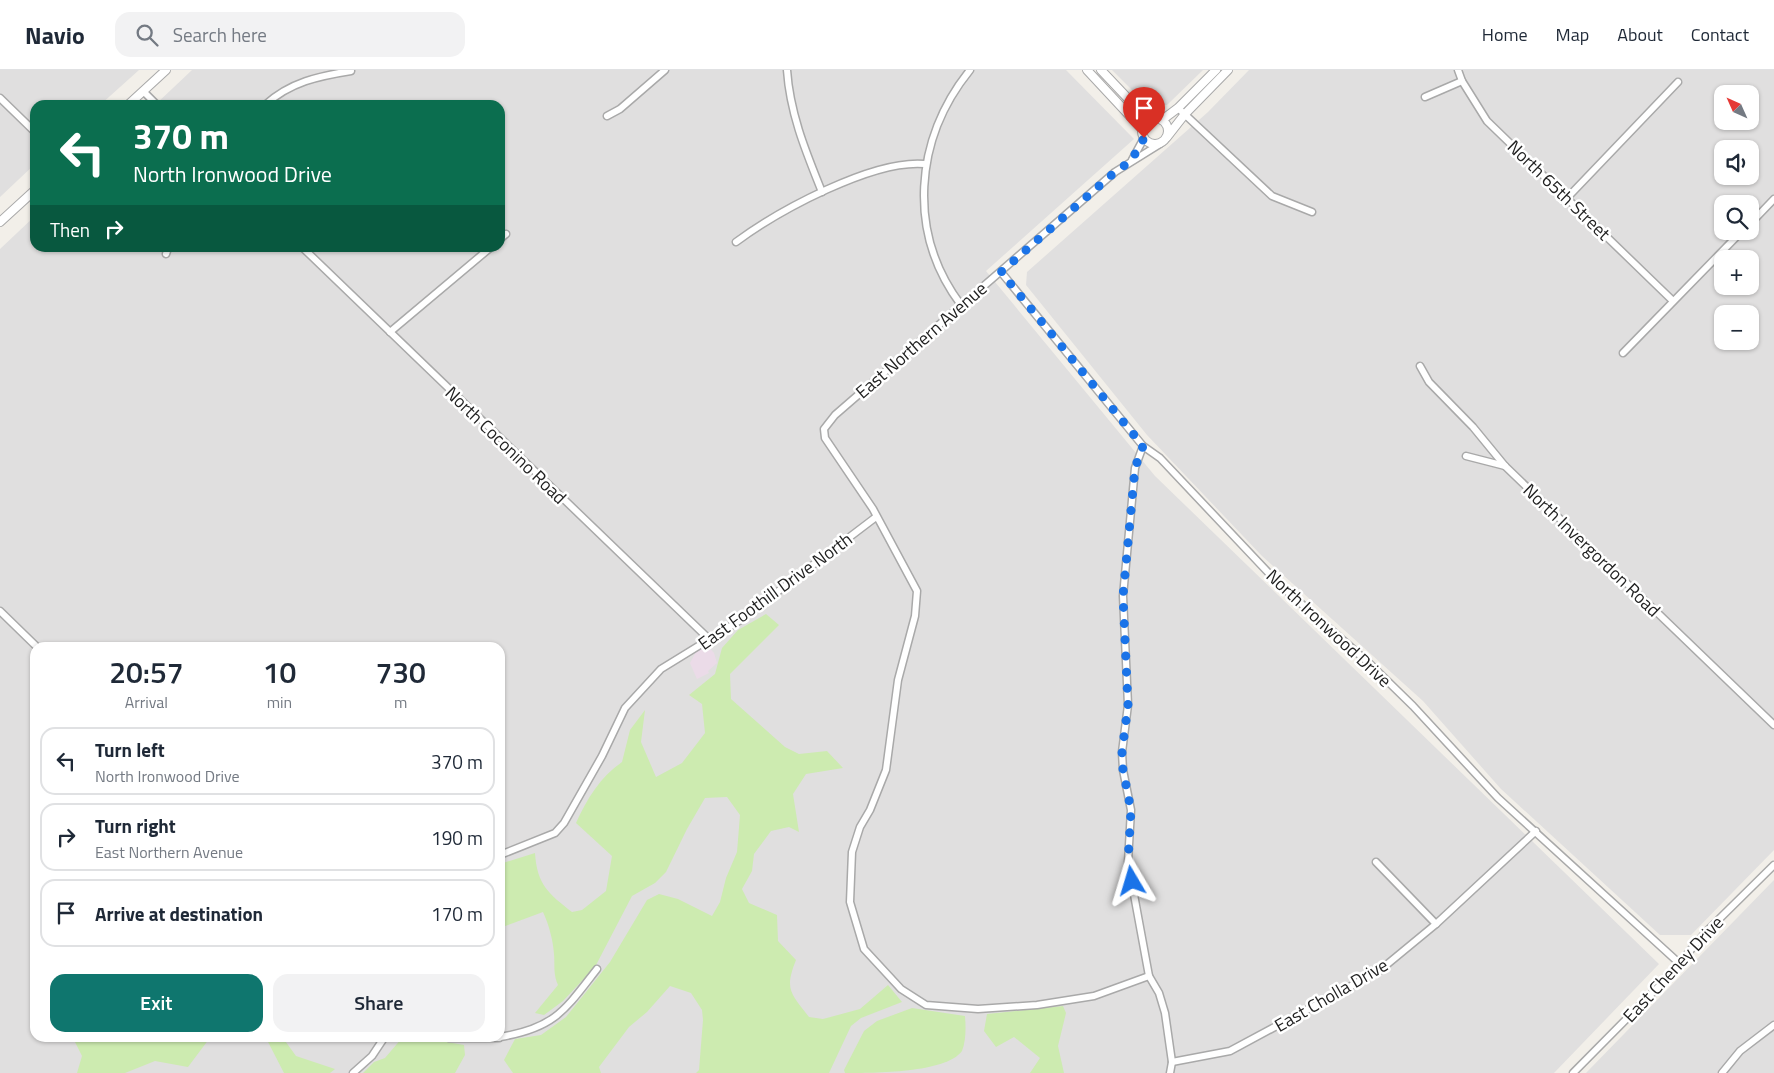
<!DOCTYPE html>
<meta charset="utf-8">
<style>
body{margin:0;font-family:"Titillium Web",sans-serif;background:#f2f2f3;color:#1f2937;height:100vh;display:flex;flex-direction:column;font-size:19px;white-space:nowrap}
*{box-sizing:border-box;margin:0}
p{font-size:16px;color:#747a83}
.icon{flex:none;width:28px;height:28px;fill:none;stroke:currentColor;stroke-width:2;stroke-linecap:round;stroke-linejoin:round}
.map{position:relative;flex:1;overflow:hidden}
.drawer{position:absolute;left:30px;top:572px;width:475px;height:400px;display:flex;flex-direction:column;background:#fff;border-radius:15px;box-shadow:0 1px 4px #0004}
.drawer>*{flex:none}
.hud{position:absolute;left:30px;top:30px;width:475px;height:152px;border-radius:15px;box-shadow:0 1px 4px #0004;background:#0b6e4f;color:#fff;overflow:hidden}
.needle{width:32px;rotate:315deg}
.fabs{position:absolute;left:1714px;top:15px;display:grid;gap:10px}
.fabs a{display:grid;place-items:center;width:45px;height:45px;border-radius:10px;background:#fff;box-shadow:0 1px 4px #0004;font-size:25px}
.pin{position:absolute;display:grid;place-items:center;width:42px;height:42px;color:#fff;margin:-51px -21px;border-radius:50% 50% 50% 0;rotate:-45deg;box-shadow:0 0 5px #0007}
.pin .icon{rotate:45deg}
.me{position:absolute;width:55px;margin:-28px;rotate:353deg;stroke-linejoin:round;filter:drop-shadow(0 0 4px #0008)}
.turn{display:flex;align-items:center;gap:18px;height:105px;padding:0 20px;font-size:22px}
.turn .icon{width:65px;height:65px;stroke-width:2.5}
.turn b{display:block;font-size:35px;line-height:42px}
.then{display:flex;align-items:center;height:48px;padding:0 20px;background:#0003;gap:10px;font-size:19px}
.eta{display:flex;justify-content:space-evenly;align-items:center;height:85px;text-align:center}
.eta b{font-size:30px;font-weight:600;line-height:35px}
.action{display:flex;gap:10px;margin-top:auto;padding:10px 20px}
.action a{flex:1;height:58px;border-radius:15px;background:#0f766e;color:#fff;font-size:20px;font-weight:600;line-height:58px;text-align:center}
.action a+a{background:#f2f2f3;color:#1f2937}
ul{padding:0;list-style:none}
li{display:flex;align-items:center;gap:15px;height:68px;margin:0 10px 8px;padding:0 10px;border:2px solid #e0e1e3;border-radius:15px}
li div{flex:1}
li b{display:block;font-size:19px}
li em{font-style:normal}
header{display:flex;align-items:center;gap:30px;box-sizing:border-box;height:70px;padding:0 25px;background:#fff;border-bottom:1px solid #e0e1e3}
header strong{font-size:24px}
nav{display:flex;gap:28px;margin-inline-start:auto;font-size:18px}
.search{width:350px;height:45px;background:#f2f2f3;display:flex;align-items:center;gap:12px;box-sizing:border-box;padding:0 18px;border-radius:15px;color:#747a83;font-size:19px}
.map>svg:first-child{display:block}
</style>
<header>
<strong>Navio</strong>
<div class="search"><svg class="icon" aria-label="search" viewBox="0 0 24 24"><circle cx="10" cy="10" r="6"/><path d="M15 15l6 6"/></svg>Search here</div>
<nav><a>Home</a><a>Map</a><a>About</a><a>Contact</a></nav>
</header>
<div class="map">
<svg width="1774" height="1003" viewBox="0 0 1774 1003">
<rect width="100%" height="100%" fill="#f2efe9"/>
<g fill="#e0dfdf" fill-rule="evenodd">
<path d="M0 0H139L100 35H35V94L0 127Z"/>
<path d="M192 0H1066L1134 69 986 201 1155 406 1659 894 1554 1003H0V179L35 146V178H500V35H155ZM35 578H500V968H35Z"/>
<path d="M1112 0H1203L1167 35 1148 36Z"/>
<path d="M1249 0H1774V780L1691 865H1660L1501 719 1423 631 1262 486 1147 365 1026 215 1027 202 1208 42ZM1722 24H1750V51H1722ZM1722 79H1750V106H1722ZM1722 134H1750V161H1722ZM1722 189H1750V216H1722ZM1722 244H1750V271H1722Z"/>
<path d="M1774 810V1003H1586Z"/>
</g>
<path fill="#ebdbe8" d="M707 575 714 583 717 593 708 601 709 603 697 609 690 593 696 582Z"/>
<g fill="#cdebb0">
<path d="M766 544 779 555 730 604 731 629 785 677 799 684 827 681 843 698 806 704 793 724 799 762 789 757 771 761 754 784 752 801 742 819 749 833 777 845 778 871 796 890C784 920 791 923 809 947L823 949 860 939 888 915 902 932 861 948 851 956 829 1003H696L699 1000 703 950 702 940 691 923 670 916 647 942 629 957 599 997 601 1003H513L504 990 515 969 541 965 566 947 610 892 647 830 659 824 678 829 712 846 720 832 726 808 737 782 740 745 727 727 705 728 687 759 666 802 655 813 632 826 595 897 563 931 544 945 535 943 558 915C553 904 555 896 554 884 553 870 549 855 543 842L500 858V794L535 783C537 815 549 824 572 842L582 840 606 821 612 786 576 753C587 729 600 707 622 692L630 660 645 640 641 672 656 707 682 693 705 663 702 634 689 625 715 604 722 578 738 560Z"/>
<path d="M1063 936 1066 943 1058 976 1064 1003H1030L1040 988 1014 967 996 977 984 961 987 944Z"/>
<path d="M912 938 965 946C966 957 966 971 962 981 946 1003 874 1003 845 1003L844 1000 864 961 877 951Z"/>
<path d="M73 968H218L209 969 188 997 155 991 125 1003H77L82 986Z"/>
<path d="M266 968H283L296 986 335 999 330 1003H284Z"/>
<path d="M402 968H437L441 971 464 975 465 985 455 1003H363L374 992 385 988Z"/>
</g>
<g fill="none" stroke-linecap="round" stroke-linejoin="round">
<g stroke="#a9a9a9" stroke-width="9">
<g id="minor">
<path d="M787 0C790 44 806 82 822 122"/>
<path d="M1458 0 1462 11 1487 51 1673 231"/>
<path d="M143 21 157 35"/>
<path d="M1425 27 1462 11"/>
<path d="M0 28 35 62"/>
<path d="M265 35C290 12 319 6 351 1"/>
<path d="M1178 38 1272 126 1312 142"/>
<path d="M607 46 620 39 665 0"/>
<path d="M1132 90 1144 68"/>
<path d="M1568 127 1678 12"/>
<path d="M1750 154 1774 129"/>
<path d="M500 169 506 164"/>
<path d="M736 172C778 141 873 89 925 94"/>
<path d="M303 178 710 570"/>
<path d="M166 184 168 178"/>
<path d="M1001 202 1143 376 1160 388 1280 515 1370 594 1413 636 1498 728 1679 893"/>
<path d="M961 235C907 163 914 69 970 0"/>
<path d="M390 262 490 178"/>
<path d="M1623 283 1742 161"/>
<path d="M1420 296 1429 312 1473 357 1505 396 1774 655"/>
<path d="M1143 376 1135 398 1123 526 1128 635 1122 682 1123 700 1131 740 1128 792 1149 906 1159 923 1165 943 1172 992 1170 1003"/>
<path d="M1466 386 1505 396"/>
<path d="M0 541 38 578"/>
<path d="M500 785 555 763 564 753 602 686 625 638 661 599 739 551 876 447"/>
<path d="M1376 792 1436 854"/>
<path d="M1149 906 1094 926 1037 935 978 939 926 935 901 919 864 879 850 832 852 782 860 757 870 740 886 700 898 610 915 546 917 521 873 439 825 368 824 359 835 345 1115 102 1160 74"/>
<path d="M500 967C555 958 565 940 597 899"/>
<path d="M449 968H499"/>
<path d="M1172 992 1230 981 1379 901 1436 854 1536 761"/>
<path d="M353 1003 372 986 384 968"/>
<path d="M1573 1003 1664 911 1706 862 1774 795"/>
<path d="M1722 1003 1740 981 1774 955"/>
</g>
</g>
<g stroke="#a9a9a9" stroke-width="10">
<g id="tertiary">
<path d="M1087 0 1142 59"/>
<path d="M1101 0 1137 38 1154 48"/>
<path d="M128 35 166 0"/>
<circle cx="1155" cy="61" r="13"/>
<path d="M1162 50 1178 38 1216 0"/>
<path d="M1167 67 1185 44 1228 0"/>
<path d="M0 152 35 120"/>
</g>
</g>
<use href="#minor" stroke="#fff" stroke-width="6"/>
<use href="#tertiary" stroke="#fff" stroke-width="8"/>
</g>
<g fill="none" stroke-linecap="round" stroke-linejoin="round">
<path stroke="#1a73e8" stroke-width="9" stroke-dasharray="0 16.2" d="M1132 811 1128 792 1131 740 1123 700 1122 682 1128 635 1123 526 1135 398 1143 376 1001 202 1115 102 1131 91 1144 68"/>
</g>
<g text-anchor="middle" dominant-baseline="central" stroke-width="5" stroke-linejoin="round" paint-order="stroke">
<g font-size="18" fill="#222" stroke="#fff">
<text transform="translate(1559 120) rotate(44)">North 65th Street</text>
<text transform="translate(921 270) rotate(-41)">East Northern Avenue</text>
<text transform="translate(506 375) rotate(44)">North Coconino Road</text>
<text transform="translate(1592 480) rotate(44)">North Invergordon Road</text>
<text transform="translate(775 521) rotate(-36)">East Foothill Drive North</text>
<text transform="translate(1329 558) rotate(43)">North Ironwood Drive</text>
<text transform="translate(1673 899) rotate(-47)">East Cheney Drive</text>
<text transform="translate(1331 925) rotate(-30)">East Cholla Drive</text>
</g>
</g>
</svg>
<div class="fabs">
<a><svg class="needle" viewBox="-14 -14 28 28"><path d="M0-13l5 13h-10z" fill="#e53935"/><path d="M0 13l5-13h-10z" fill="#747a83"/></svg></a>
<a><svg class="icon" aria-label="sound" viewBox="0 0 24 24"><path d="M4 9h4l5-4v14l-5-4H4zM17 9q2 3 0 6"/></svg></a>
<a><svg class="icon" aria-label="search" viewBox="0 0 24 24"><circle cx="10" cy="10" r="6"/><path d="M15 15l6 6"/></svg></a>
<a>+</a>
<a>−</a>
</div>
<div class="pin" style="left:1144px;top:68px;background:#d93025"><svg class="icon" aria-label="arrive" viewBox="0 0 24 24"><path d="M6 21V4h12l-3 4 3 4H6"/></svg></div>
<svg class="me" style="left:1132px;top:811px" viewBox="-20 -20 40 40"><path d="M0-17L14 15 0 8-14 15z" fill="#1a73e8" stroke="#fff" stroke-width="4"/></svg>
<div class="hud">
<div class="turn"><svg class="icon" aria-label="left" viewBox="0 0 24 24"><path d="M17 20v-9H6M10 6l-5 5 5 5"/></svg><div><b>370 m</b>North Ironwood Drive</div></div>
<div class="then">Then<svg class="icon" aria-label="right" viewBox="0 0 24 24"><path d="M7 20v-9h11M14 6l5 5-5 5"/></svg></div>
</div>
<section class="drawer">
<div class="eta">
<div><b>20:57</b><p>Arrival</p></div>
<div><b>10</b><p>min</p></div>
<div><b>730</b><p>m</p></div>
</div>
<ul>
<li><svg class="icon" aria-label="left" viewBox="0 0 24 24"><path d="M17 20v-9H6M10 6l-5 5 5 5"/></svg><div><b>Turn left</b><p>North Ironwood Drive</p></div><em>370 m</em></li>
<li><svg class="icon" aria-label="right" viewBox="0 0 24 24"><path d="M7 20v-9h11M14 6l5 5-5 5"/></svg><div><b>Turn right</b><p>East Northern Avenue</p></div><em>190 m</em></li>
<li><svg class="icon" aria-label="arrive" viewBox="0 0 24 24"><path d="M6 21V4h12l-3 4 3 4H6"/></svg><div><b>Arrive at destination</b></div><em>170 m</em></li>
</ul>
<div class="action"><a>Exit</a><a>Share</a></div>
</section>
</div>
